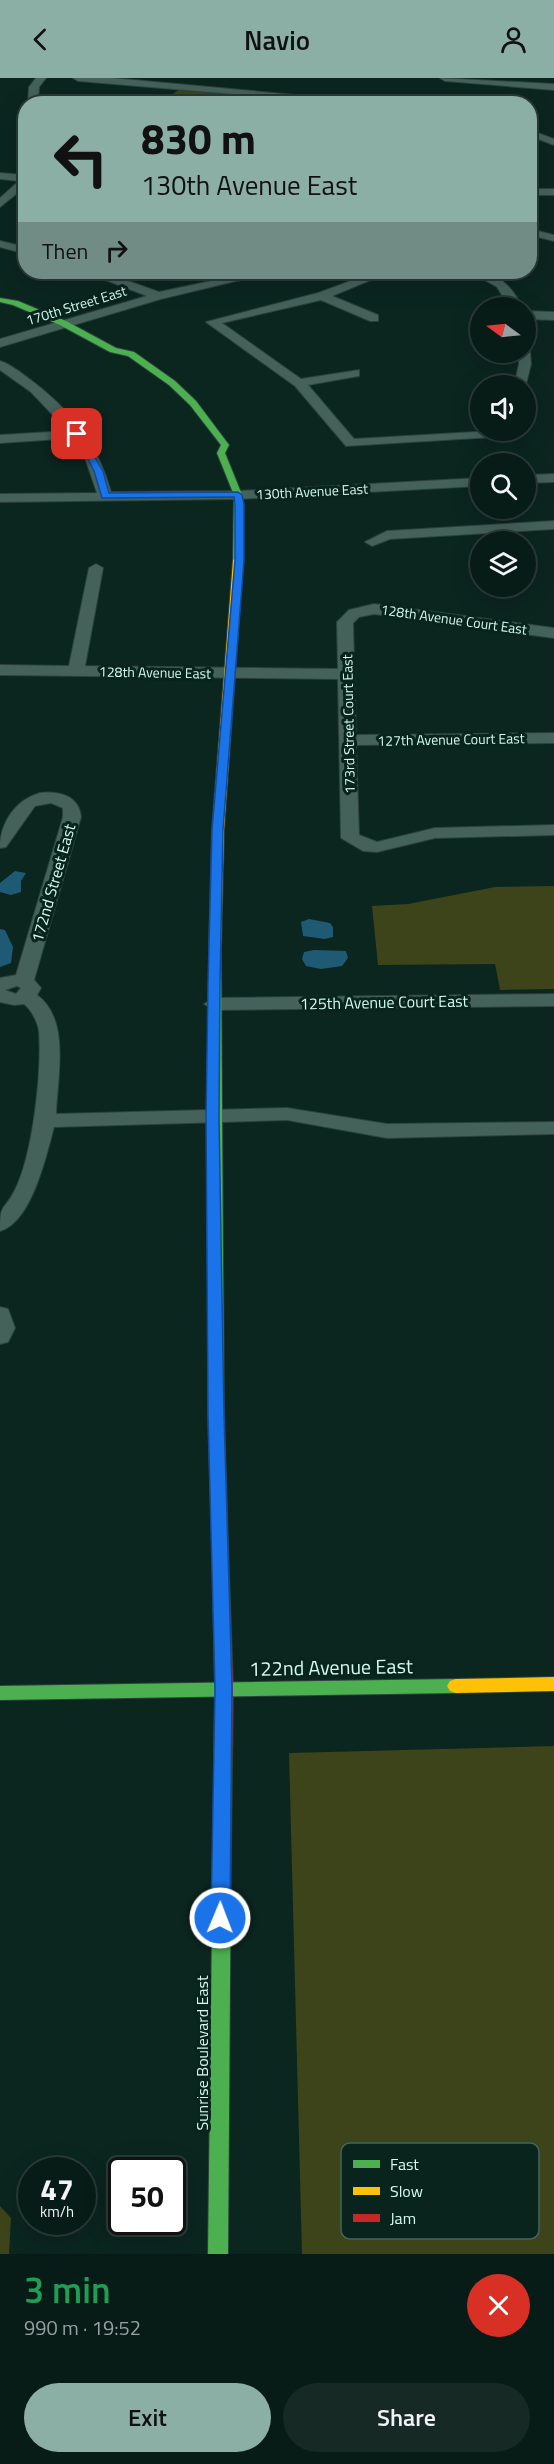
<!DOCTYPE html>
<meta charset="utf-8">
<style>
body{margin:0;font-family:"Titillium Web",sans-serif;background:#162924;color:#f1f3f6;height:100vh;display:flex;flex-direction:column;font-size:22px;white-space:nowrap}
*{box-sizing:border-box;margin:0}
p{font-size:20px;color:#98a1a1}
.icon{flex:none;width:33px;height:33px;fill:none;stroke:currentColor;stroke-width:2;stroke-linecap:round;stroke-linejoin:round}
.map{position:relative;height:2176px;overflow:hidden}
.sheet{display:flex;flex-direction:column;background:#081c17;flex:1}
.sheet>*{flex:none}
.top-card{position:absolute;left:18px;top:18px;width:519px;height:183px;border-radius:24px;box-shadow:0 6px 24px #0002,0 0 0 2px #293a36;background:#8cafa5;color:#111;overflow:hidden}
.needle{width:39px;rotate:285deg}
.tools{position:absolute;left:470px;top:219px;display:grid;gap:12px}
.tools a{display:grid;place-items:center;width:66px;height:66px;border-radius:50%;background:#081c17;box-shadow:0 6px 24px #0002,0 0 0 2px #293a36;font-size:30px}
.speed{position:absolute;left:18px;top:2079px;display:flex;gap:12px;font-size:30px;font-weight:700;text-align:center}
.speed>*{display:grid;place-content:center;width:78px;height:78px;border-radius:50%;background:#081c17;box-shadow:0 6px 24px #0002,0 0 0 2px #293a36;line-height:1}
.speed small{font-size:15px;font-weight:400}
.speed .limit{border:3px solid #111;border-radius:9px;background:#fff;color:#111}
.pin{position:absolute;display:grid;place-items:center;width:51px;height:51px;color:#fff;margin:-26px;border-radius:12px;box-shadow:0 3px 9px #0006}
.me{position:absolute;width:66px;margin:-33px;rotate:1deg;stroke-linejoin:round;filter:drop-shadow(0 0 4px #0008)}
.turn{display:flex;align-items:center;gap:21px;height:126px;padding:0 24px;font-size:27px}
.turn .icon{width:78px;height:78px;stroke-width:2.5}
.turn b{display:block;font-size:42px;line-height:51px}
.then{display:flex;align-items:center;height:57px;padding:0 24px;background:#0003;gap:12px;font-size:22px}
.round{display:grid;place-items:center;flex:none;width:63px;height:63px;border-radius:32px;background:#162924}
.summary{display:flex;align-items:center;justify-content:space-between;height:102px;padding:0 24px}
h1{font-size:36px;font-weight:600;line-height:45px;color:#1e9e55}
.cta{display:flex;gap:12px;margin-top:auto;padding:12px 24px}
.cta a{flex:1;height:69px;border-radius:36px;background:#8cafa5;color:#111;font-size:24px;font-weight:600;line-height:69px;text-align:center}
.cta a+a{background:#162924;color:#f1f3f6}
header{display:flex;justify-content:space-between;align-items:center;height:78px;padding:0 24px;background:#8cafa5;color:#111;font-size:27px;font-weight:600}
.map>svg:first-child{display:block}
</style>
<header><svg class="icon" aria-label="back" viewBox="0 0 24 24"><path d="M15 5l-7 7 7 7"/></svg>Navio<svg class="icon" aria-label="person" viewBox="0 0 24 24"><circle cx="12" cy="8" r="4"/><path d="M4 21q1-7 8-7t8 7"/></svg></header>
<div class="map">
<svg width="554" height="2176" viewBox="0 0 554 2176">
<rect width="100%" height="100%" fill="#0b251f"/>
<g fill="#3d4419">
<path d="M180 11 335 24 158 26Z"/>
<path d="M554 808V911L500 912 495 886 378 887 372 828 408 826 495 809Z"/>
<path d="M554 1668V2176H302L289 1675Z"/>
<path d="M0 2128 11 2140 9 2176H0Z"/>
</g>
<g fill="#1f5a74">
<path d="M15 793 26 795 21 803V814L11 817 0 814V805Z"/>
<path d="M309 841 330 845 333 849V859L325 861 303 858 301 844Z"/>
<path d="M0 851 5 852 13 869 11 885 0 889Z"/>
<path d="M314 872 346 873 348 880 342 888 321 891 306 888 302 881 304 874Z"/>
</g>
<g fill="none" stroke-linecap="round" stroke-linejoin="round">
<g stroke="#2d423c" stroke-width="2">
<g id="street">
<path d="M36 0H46L39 9 38 26H28L29 9Z"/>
<path d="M73 0H112L393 26H349L78 3Z"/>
<path d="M440 0 554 6V12L445 3Z"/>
<path d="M530 52 554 61V67L530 58Z"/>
<path d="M0 95 26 97V108L0 129V120L19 103 0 101Z"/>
<rect x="530" y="111" width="24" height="6"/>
<path d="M530 151 554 157V163L530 157Z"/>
<path d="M0 163 26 169V176L0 169Z"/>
<path d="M89 194H103L159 214 254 194H273L161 221 0 269V261L147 218 90 196Z"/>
<path d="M375 194H390L332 218 378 237V243H370L321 222 222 245 301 301 359 292V298L308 307 354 361 512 352 510 358 346 368 295 308 206 244 318 215Z"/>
<path d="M471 194C496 194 512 206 522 230H510L497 209Z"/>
<path d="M525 233 554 234V242L525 241Z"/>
<path d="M525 271 530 274 531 286 525 310V308H514L519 286 518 274H525Z"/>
<path d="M0 283C10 286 20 294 28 300 68 329 98 366 111 414L238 413 480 400V408L238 421 0 424V416L97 415 84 377 74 360 0 365V357L68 353 31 314 0 292Z"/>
<path d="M554 396V404L525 405V397Z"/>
<path d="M554 443V451L390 461 372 468 365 464 387 453Z"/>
<path d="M96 486 103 490 85 588 338 591 337 544 349 532 374 526 554 550V560L374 536 359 539 353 545 356 657 554 655V665L356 667 359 757 377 764 435 750 554 747V757L435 760 377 774 363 773 341 760 338 601 0 597V587L69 588 89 490Z"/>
<path d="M40 715C60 713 79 718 81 739L34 902 41 910 37 917C71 942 57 1000 56 1036L287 1030 387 1046 554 1044V1056L387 1060 287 1042 54 1049C46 1078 32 1144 0 1153 0 1123 4 1134 15 1112 33 1076 42 994 39 953 38 945 31 931 24 926L14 927 0 924V900L16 897 63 739V730L51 725 35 728 6 769 0 770C0 745 15 722 40 715ZM17 908 21 910 16 916 5 912Z"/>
<path d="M554 916V928L214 932 204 926 214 920Z"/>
<path d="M0 1229 8 1231 15 1250 8 1264 0 1266Z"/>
</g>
</g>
<g stroke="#2d423c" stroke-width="2">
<g id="fast">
<path d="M0 220 18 223 66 243 116 270 134 274 175 303 196 323 229 367 225 375 242 417 241 484 233 482 234 417 217 375 221 367 190 327 169 307 128 278 110 274 60 247 13 227 0 224Z"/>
<path d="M215 866 221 870 224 1336 228 1467 226 1471 220 1473 214 1471 212 1467 208 1336 209 870Z"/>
<path d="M456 1601 462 1603 465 1608 462 1613 456 1615 0 1622V1608Z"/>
<path d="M222 1761 228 1763 231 1769 228 2176H208L213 1769 216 1763Z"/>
</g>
</g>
<g stroke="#2d423c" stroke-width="2">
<g id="slow">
<path d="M238 479 243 482 224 752 221 870 215 874 209 870 212 752 233 482Z"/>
<path d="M554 1599V1613L456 1615 450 1613 447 1608 450 1603 456 1601Z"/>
</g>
</g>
<g stroke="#2d423c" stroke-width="2">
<path id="jam" d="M220 1461 226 1463 228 1467 233 1610 231 1769 228 1775 222 1777 216 1775 213 1769 215 1610 212 1467 214 1463Z"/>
</g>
<use href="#street" fill="#44615a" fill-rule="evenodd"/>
<use href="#fast" fill="#4caf50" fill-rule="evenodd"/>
<use href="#slow" fill="#ffc107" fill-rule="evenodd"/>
<use href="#jam" fill="#c62828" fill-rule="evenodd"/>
</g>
<path fill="#1a73e8" stroke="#114b97" stroke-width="1.5" d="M74 354H80L103 393 109 415 238 414 242 417 244 426V482L223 752 220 904 219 1040 224 1336 232 1610 230 1840 227 1846 220 1849 214 1846 211 1840 215 1610 208 1336 206 1040 208 904 212 752 235 482V426L234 419 102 420 94 393Z"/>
<g text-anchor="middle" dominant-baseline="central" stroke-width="6" stroke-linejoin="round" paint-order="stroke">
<g font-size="14" fill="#d2faed" stroke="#08241d">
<text transform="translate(76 227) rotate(-17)">170th Street East</text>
<text transform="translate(312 413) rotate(-3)">130th Avenue East</text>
<text transform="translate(454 541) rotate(8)">128th Avenue Court East</text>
<text transform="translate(155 594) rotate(1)">128th Avenue East</text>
<text transform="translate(348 646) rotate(-91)">173rd Street Court East</text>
<text transform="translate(451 661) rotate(-1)">127th Avenue Court East</text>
</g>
<g font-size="16" fill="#d2faed" stroke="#08241d">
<text transform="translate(53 805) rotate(-74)">172nd Street East</text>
<text transform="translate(384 924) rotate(-1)">125th Avenue Court East</text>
<text transform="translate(202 1975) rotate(-90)">Sunrise Boulevard East</text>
</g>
<g font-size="20" fill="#d2faed" stroke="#08241d">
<text transform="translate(331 1589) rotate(-1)">122nd Avenue East</text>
</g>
</g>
<rect x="341" y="2065" width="198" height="96" rx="9" fill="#08241d" stroke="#45645b" stroke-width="1.5"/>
<rect x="353" y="2082" width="27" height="8" fill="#4caf50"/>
<rect x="353" y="2109" width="27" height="8" fill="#ffc107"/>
<rect x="353" y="2136" width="27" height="8" fill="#c62828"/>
<g font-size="16" fill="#d2faed">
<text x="390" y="2092">Fast</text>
<text x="390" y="2119">Slow</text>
<text x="390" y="2146">Jam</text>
</g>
</svg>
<div class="tools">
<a><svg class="needle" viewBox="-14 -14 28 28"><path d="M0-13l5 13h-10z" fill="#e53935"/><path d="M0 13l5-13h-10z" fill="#98a1a1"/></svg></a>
<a><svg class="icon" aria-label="sound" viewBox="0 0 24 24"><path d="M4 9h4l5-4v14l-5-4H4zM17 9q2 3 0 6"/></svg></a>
<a><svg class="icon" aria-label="search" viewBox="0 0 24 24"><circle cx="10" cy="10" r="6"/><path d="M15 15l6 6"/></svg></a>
<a><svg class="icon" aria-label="layers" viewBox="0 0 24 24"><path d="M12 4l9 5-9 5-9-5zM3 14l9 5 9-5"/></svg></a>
</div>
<div class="speed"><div>47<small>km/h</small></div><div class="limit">50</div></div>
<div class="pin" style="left:77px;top:356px;background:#d93025"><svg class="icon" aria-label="arrive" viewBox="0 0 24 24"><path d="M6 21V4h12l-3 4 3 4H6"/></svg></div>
<svg class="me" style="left:220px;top:1840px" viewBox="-20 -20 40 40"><circle r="17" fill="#1a73e8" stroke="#fff" stroke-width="3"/><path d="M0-11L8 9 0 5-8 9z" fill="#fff"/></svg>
<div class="top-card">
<div class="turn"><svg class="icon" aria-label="left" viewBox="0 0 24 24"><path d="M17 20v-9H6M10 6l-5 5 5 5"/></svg><div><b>830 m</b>130th Avenue East</div></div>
<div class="then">Then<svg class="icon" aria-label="right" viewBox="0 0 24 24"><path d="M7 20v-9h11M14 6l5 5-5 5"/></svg></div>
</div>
</div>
<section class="sheet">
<div class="summary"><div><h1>3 min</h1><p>990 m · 19:52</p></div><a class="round" style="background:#d93025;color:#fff"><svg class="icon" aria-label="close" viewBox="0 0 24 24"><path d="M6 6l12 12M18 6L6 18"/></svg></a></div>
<div class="cta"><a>Exit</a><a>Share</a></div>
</section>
